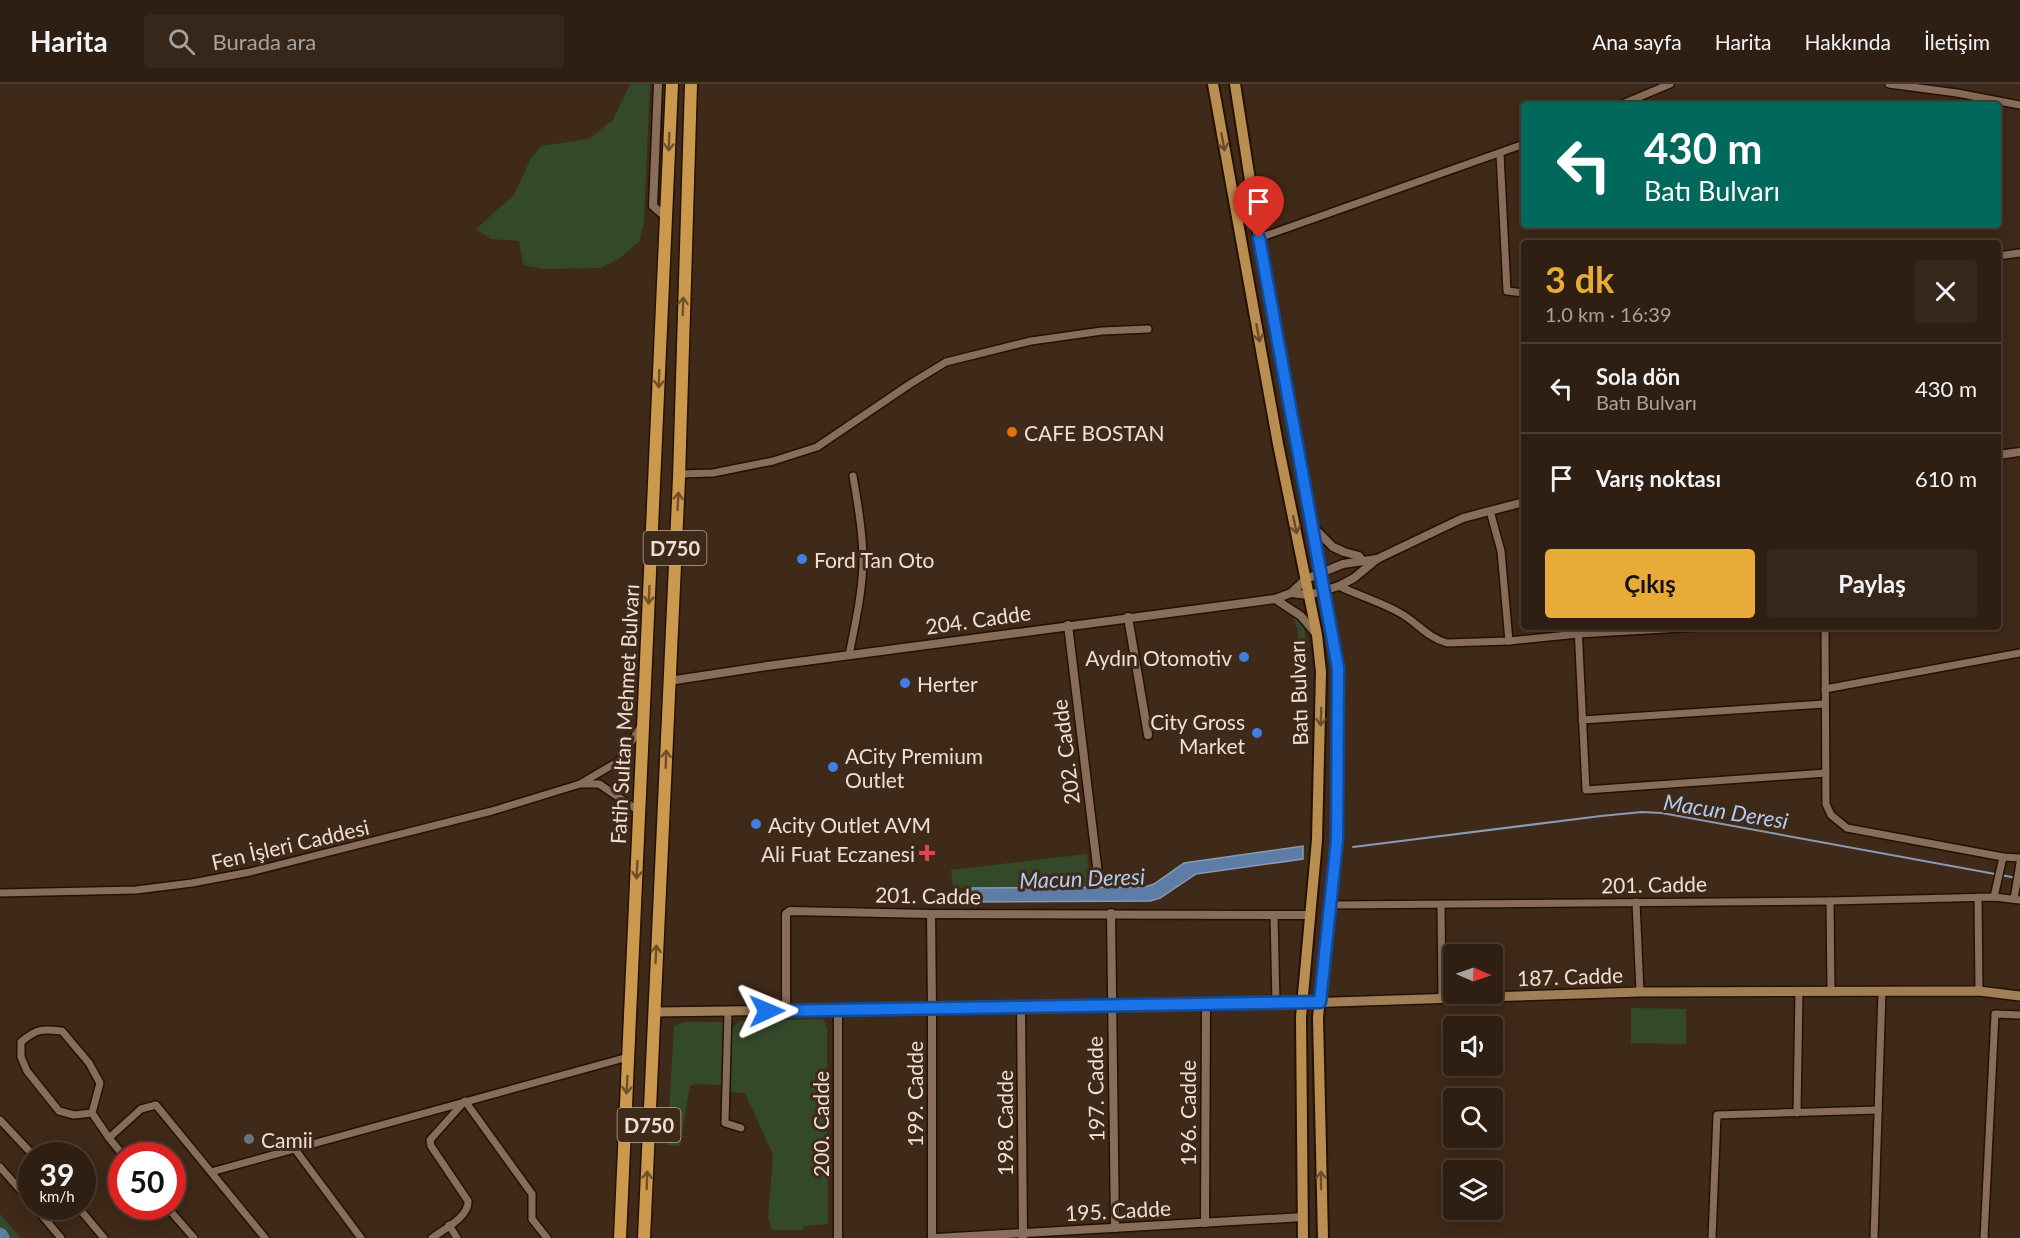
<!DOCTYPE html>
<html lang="tr">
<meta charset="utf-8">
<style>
body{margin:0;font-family:Lato,sans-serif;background:#37271b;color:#f1f3f6;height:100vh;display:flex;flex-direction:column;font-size:22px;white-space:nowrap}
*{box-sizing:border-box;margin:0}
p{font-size:20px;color:#a7a29f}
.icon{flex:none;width:33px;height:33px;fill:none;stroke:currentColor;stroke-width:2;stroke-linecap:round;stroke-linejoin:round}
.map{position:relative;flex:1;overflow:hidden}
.drawer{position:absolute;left:1521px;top:156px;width:480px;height:390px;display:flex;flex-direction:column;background:#2f1f12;border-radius:6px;box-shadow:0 3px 15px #0003,0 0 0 2px #4a3d32}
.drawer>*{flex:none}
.banner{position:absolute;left:1521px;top:18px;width:480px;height:126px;border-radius:6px;box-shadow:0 3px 15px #0003,0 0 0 2px #4a3d32;background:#00695c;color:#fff;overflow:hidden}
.needle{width:39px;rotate:92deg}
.tools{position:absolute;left:1443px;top:860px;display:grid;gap:12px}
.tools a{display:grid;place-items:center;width:60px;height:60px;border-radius:6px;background:#2f1f12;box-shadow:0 3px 15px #0003,0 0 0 2px #4a3d32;font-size:30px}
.speed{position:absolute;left:18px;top:1058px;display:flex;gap:12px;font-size:30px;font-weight:700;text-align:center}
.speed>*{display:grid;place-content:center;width:78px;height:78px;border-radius:50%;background:#2f1f12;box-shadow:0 3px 15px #0003,0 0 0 2px #4a3d32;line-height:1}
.speed small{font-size:15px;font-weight:400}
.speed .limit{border:9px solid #d22;background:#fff;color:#111}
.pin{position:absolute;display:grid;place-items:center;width:51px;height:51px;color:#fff;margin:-62px -26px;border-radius:50% 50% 50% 0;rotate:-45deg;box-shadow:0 0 6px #0007}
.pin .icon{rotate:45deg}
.me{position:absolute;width:66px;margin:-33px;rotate:89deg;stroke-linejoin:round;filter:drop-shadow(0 0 4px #0008)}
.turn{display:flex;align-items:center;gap:21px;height:126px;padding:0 24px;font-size:27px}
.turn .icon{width:78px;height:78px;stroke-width:2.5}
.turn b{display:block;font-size:42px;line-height:51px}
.round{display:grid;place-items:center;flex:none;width:63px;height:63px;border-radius:6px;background:#37271b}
.headline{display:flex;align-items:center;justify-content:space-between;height:102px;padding:0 24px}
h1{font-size:36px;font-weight:700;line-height:45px;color:#e8ab37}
.cta{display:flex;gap:12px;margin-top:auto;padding:12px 24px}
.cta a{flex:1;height:69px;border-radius:6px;background:#e8ab37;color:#111;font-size:24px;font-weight:700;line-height:69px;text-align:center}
.cta a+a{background:#37271b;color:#f1f3f6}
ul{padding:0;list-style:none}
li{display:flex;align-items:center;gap:18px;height:90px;padding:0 24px;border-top:2px solid #4a3d32}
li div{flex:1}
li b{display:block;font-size:22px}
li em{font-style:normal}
header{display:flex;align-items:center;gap:36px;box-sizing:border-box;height:84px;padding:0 30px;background:#2f1f12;border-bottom:2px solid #4a3d32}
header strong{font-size:28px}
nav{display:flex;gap:33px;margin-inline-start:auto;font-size:21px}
.search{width:420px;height:54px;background:#37271b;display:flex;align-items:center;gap:15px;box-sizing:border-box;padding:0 21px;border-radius:6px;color:#a7a29f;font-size:22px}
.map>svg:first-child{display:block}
</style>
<header>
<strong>Harita</strong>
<div class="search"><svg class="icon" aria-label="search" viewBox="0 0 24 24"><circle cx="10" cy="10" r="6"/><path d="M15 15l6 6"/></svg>Burada ara</div>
<nav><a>Ana sayfa</a><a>Harita</a><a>Hakkında</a><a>İletişim</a></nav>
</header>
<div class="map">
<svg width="2020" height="1154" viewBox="0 0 2020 1154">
<rect width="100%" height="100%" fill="#3f2918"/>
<g fill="#344929">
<path d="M630 0H650L644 137 640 157 619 175 600 184 542 185 523 181 519 157 491 155 476 145 514 111 531 74 541 62 589 55 613 36Z"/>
<path d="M1293 533H1297C1312 546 1304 576 1303 594H1298V547Z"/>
<path d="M1087 770 1091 804H953L951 786Z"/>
<path d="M1631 924 1686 925V960L1631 959Z"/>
<path d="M822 935 825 938 827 945 828 1140 804 1142 803 1146H772L768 1134 773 1071 745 1009 730 1008 732 945 739 937Z"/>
<path d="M685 938H722L723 939V998L720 1001 694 1000 690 1002 680 1062 667 1061 674 942Z"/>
<path d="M0 1130 21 1154H0Z"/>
</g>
<path fill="#5d7da6" stroke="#889ab4" stroke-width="1.5" d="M1303 762V775L1196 790 1160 814 1150 817 967 818V804L1145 803 1154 800 1184 779Z"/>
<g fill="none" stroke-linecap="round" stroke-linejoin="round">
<path stroke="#889ab4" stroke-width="2" d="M1353 763 1601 732 1642 728 1662 729 2017 794"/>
<path stroke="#5d7da6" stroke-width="15" d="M0 1151 2 1154"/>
<g stroke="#251102" stroke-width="10">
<g id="minor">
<path d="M1889 0 1957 9 2020 21"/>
<path d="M1620 21 1670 0"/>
<path d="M1500 70 1507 207 1524 209"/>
<path d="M1259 154 1524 60"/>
<path d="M1998 172 2020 169"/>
<path d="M679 390 713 389 773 377 817 363 910 300 946 278 1031 257 1102 247 1148 245"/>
<path d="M1490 427 1501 467 1509 557"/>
<path d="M1339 502C1359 512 1381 518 1400 529 1417 538 1426 553 1447 559L1509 557 1578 550 1699 543"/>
<path d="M1578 543 1586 706 1826 689"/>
<path d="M1825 543 1826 720 1831 731 1847 744 2003 773 2020 774"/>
<path d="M849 571C855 541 862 510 863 479 863 450 858 421 853 392"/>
<path d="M1825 605 2020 569"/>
<path d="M1582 636 1825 620"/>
<path d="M582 700H599L639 727"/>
<path d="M0 809 136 806 192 799 250 788 492 727 580 700 619 677 640 644"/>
<path d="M1978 813 1979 907"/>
<path d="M1994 813 2003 773"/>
<path d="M2014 815 2020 779"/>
<path d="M1830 817 1831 907"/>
<path d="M1636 818 1640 908"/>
<path d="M1330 821 1830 817 1994 813 2020 816"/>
<path d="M1441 821 1442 914"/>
<path d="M1274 831 1276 919"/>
<path d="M728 928 725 1039 741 1044"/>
<path d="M465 1017 532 1110V1135L547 1154"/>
<path d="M92 1029 74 1031 59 1027 27 987 21 973V958C37 944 43 945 62 947L89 979 100 999 92 1029 109 1054 123 1071"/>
<path d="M1797 1029 1799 907"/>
<path d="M0 1036 33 1071"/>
<path d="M109 1054 141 1025 156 1021 265 1154"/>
<path d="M294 1064 361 1154"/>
<path d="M0 1083 32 1119"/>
<path d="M211 1088 628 973"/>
<path d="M34 1122 61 1154"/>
<path d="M77 1122 104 1154"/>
<path d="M166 1122 194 1154"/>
<path d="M449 1141 457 1154"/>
<path d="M432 1154C444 1145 469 1133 468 1117L431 1062 430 1056 463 1019"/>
<path d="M1712 1154 1717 1031 1878 1026"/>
<path d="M1874 1154 1882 907"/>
<path d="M1984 1154 1995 930 2020 931"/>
</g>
</g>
<g stroke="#251102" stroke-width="11">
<g id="tertiary">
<path d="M658 0 653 122 666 133"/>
<path d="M1998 371 2020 368"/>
<path d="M1313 443 1333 463 1344 468 1359 472 1362 477"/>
<path d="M1291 509 1309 511 1339 502 1354 494 1377 475 1463 434 1524 418"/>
<path d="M1275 515 1301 532 1317 551"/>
<path d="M1128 533 1148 651"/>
<path d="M1068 541 1098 790"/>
<path d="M669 597 767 582 1275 515 1291 509 1306 495 1343 480 1377 475"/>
<path d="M1111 829 1115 1144"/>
<path d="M931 830 932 924V1154"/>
<path d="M1021 923 1023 1154"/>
<path d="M838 926V1154"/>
<path d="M786 927V830L790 827 931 830 1311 831"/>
<path d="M1205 1139 1206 920"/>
<path d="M936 1154 1303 1133"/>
</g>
</g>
<g stroke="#251102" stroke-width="12">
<path id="secondary" d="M654 928 1303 919 1640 908 1979 907 2020 912"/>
</g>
<g stroke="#251102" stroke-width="14">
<g id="primary">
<path d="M1213 0 1278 360 1317 551 1321 588 1317 756 1301 933 1303 1154"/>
<path d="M1235 0 1259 154 1338 584 1337 756 1318 933 1323 1154"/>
</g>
</g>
<g stroke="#251102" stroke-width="15">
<g id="trunk">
<path d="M620 1154 672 0"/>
<path d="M644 1154 679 394 691 0"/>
</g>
</g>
<use href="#minor" stroke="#876d5a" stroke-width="7"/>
<use href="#tertiary" stroke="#876d5a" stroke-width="8"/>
<use href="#secondary" stroke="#a07e56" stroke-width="9"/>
<use href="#primary" stroke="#b98e51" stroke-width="10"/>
<use href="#trunk" stroke="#ca994e" stroke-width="12"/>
</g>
<defs><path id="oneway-shaft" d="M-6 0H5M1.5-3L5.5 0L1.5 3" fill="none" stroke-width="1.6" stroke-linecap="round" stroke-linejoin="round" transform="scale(1.5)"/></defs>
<g stroke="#70502b">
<use href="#oneway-shaft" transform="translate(669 58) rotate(92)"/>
<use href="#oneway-shaft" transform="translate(683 222) rotate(-88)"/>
<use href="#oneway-shaft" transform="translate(659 295) rotate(92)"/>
<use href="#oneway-shaft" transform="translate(678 417) rotate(-87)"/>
<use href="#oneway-shaft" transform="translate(649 511) rotate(93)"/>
<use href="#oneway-shaft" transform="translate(666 675) rotate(-88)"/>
<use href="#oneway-shaft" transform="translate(637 786) rotate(93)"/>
<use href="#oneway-shaft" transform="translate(656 870) rotate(-87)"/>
<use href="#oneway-shaft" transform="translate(627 1001) rotate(93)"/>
<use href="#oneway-shaft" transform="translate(647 1096) rotate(-88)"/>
</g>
<g stroke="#6a4c2c">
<use href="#oneway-shaft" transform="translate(1223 58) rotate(80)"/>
<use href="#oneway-shaft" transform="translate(1258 249) rotate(80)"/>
<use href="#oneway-shaft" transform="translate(1295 441) rotate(78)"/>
<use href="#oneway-shaft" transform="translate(1321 633) rotate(92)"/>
<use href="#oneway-shaft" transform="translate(1321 1096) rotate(-91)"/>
</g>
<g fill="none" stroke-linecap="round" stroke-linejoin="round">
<g stroke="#114b97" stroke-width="15">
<path id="route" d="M767 927 1320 918 1337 756 1338 584 1259 154"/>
</g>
<use href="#route" stroke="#1a73e8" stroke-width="10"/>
</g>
<circle fill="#e8710a" stroke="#3f2918" stroke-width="2" cx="1012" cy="348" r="6"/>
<g fill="#3f7fe0" stroke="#3f2918" stroke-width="2">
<circle cx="802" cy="475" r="6"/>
<circle cx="1244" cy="573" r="6"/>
<circle cx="905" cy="599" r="6"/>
<circle cx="1257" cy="649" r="6"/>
<circle cx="833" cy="683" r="6"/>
<circle cx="756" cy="740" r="6"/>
</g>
<path fill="#e0444e" stroke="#3f2918" stroke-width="2" d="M924 760h6v6h6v6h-6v6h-6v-6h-6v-6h6z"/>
<circle fill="#6b7280" stroke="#3f2918" stroke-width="2" cx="249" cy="1055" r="6"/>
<g text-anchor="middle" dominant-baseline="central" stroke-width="6" stroke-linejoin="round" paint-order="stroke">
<g fill="#3f2918" stroke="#baa89c" stroke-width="1.5">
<rect x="643.5" y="447" width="63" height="34" rx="4.5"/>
<rect x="617.5" y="1024" width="63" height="34" rx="4.5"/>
</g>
<g font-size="20" font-weight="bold" fill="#eedfd4">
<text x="675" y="464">D750</text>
<text x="649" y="1041">D750</text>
</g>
<g font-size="21" fill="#eedfd4" stroke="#3f2918" text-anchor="start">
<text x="1024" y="348">CAFE BOSTAN</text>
<text x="814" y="475">Ford Tan Oto</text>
<text x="1232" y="573" text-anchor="end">Aydın Otomotiv</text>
<text x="917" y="599">Herter</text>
<text x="1245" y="637" text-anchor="end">City Gross<tspan x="1245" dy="24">Market</tspan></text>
<text x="845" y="671">ACity Premium<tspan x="845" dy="24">Outlet</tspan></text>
<text x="768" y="740">Acity Outlet AVM</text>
<text x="915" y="769" text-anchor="end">Ali Fuat Eczanesi</text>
<text x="261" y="1055">Camii</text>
</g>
<g font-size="21" fill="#eedfd4" stroke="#3f2918">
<text transform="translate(978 535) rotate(-8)">204. Cadde</text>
<text transform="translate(1298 609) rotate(-92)">Batı Bulvarı</text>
<text transform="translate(624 630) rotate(-87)">Fatih Sultan Mehmet Bulvarı</text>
<text transform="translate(1065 668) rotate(-97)">202. Cadde</text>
<text transform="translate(290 760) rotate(-13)">Fen İşleri Caddesi</text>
<text transform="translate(1654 800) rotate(-1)">201. Cadde</text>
<text transform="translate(928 811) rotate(1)">201. Cadde</text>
<text transform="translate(1570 892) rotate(-2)">187. Cadde</text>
<text transform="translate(1095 1005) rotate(-91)">197. Cadde</text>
<text transform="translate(914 1010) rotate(-90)">199. Cadde</text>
<text transform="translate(1187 1029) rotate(-90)">196. Cadde</text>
<text transform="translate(1004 1039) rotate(-90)">198. Cadde</text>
<text transform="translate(820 1040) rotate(-90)">200. Cadde</text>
<text transform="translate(1118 1126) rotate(-3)">195. Cadde</text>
</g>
<g font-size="22" font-style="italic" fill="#afcdf3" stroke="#3f2918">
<text transform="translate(1726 727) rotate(9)">Macun Deresi</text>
<text transform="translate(1082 794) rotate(-2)">Macun Deresi</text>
</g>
</g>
</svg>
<div class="tools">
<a><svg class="needle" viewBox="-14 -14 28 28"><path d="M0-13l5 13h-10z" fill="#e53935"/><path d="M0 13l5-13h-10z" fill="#a7a29f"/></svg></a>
<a><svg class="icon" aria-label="sound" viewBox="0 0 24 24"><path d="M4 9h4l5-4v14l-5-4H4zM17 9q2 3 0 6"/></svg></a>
<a><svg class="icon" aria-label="search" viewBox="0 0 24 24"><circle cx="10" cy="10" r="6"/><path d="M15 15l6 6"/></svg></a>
<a><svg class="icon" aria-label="layers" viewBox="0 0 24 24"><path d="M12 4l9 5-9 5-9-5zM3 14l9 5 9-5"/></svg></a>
</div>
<div class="speed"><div>39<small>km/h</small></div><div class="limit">50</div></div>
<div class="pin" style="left:1259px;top:154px;background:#d93025"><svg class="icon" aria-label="arrive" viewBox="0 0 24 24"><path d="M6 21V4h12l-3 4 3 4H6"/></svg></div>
<svg class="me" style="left:767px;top:927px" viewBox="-20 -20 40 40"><path d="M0-17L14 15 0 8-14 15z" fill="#1a73e8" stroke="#fff" stroke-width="4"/></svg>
<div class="banner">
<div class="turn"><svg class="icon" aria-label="left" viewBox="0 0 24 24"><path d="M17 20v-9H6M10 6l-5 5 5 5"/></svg><div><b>430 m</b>Batı Bulvarı</div></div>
</div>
<section class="drawer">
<div class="headline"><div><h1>3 dk</h1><p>1.0 km · 16:39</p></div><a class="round"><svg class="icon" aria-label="close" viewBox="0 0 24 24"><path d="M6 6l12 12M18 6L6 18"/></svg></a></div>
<ul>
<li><svg class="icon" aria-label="left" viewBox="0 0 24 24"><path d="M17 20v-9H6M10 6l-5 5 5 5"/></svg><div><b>Sola dön</b><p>Batı Bulvarı</p></div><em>430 m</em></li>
<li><svg class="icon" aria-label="arrive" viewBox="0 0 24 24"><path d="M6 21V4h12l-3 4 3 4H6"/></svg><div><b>Varış noktası</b></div><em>610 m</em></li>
</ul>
<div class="cta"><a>Çıkış</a><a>Paylaş</a></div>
</section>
</div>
